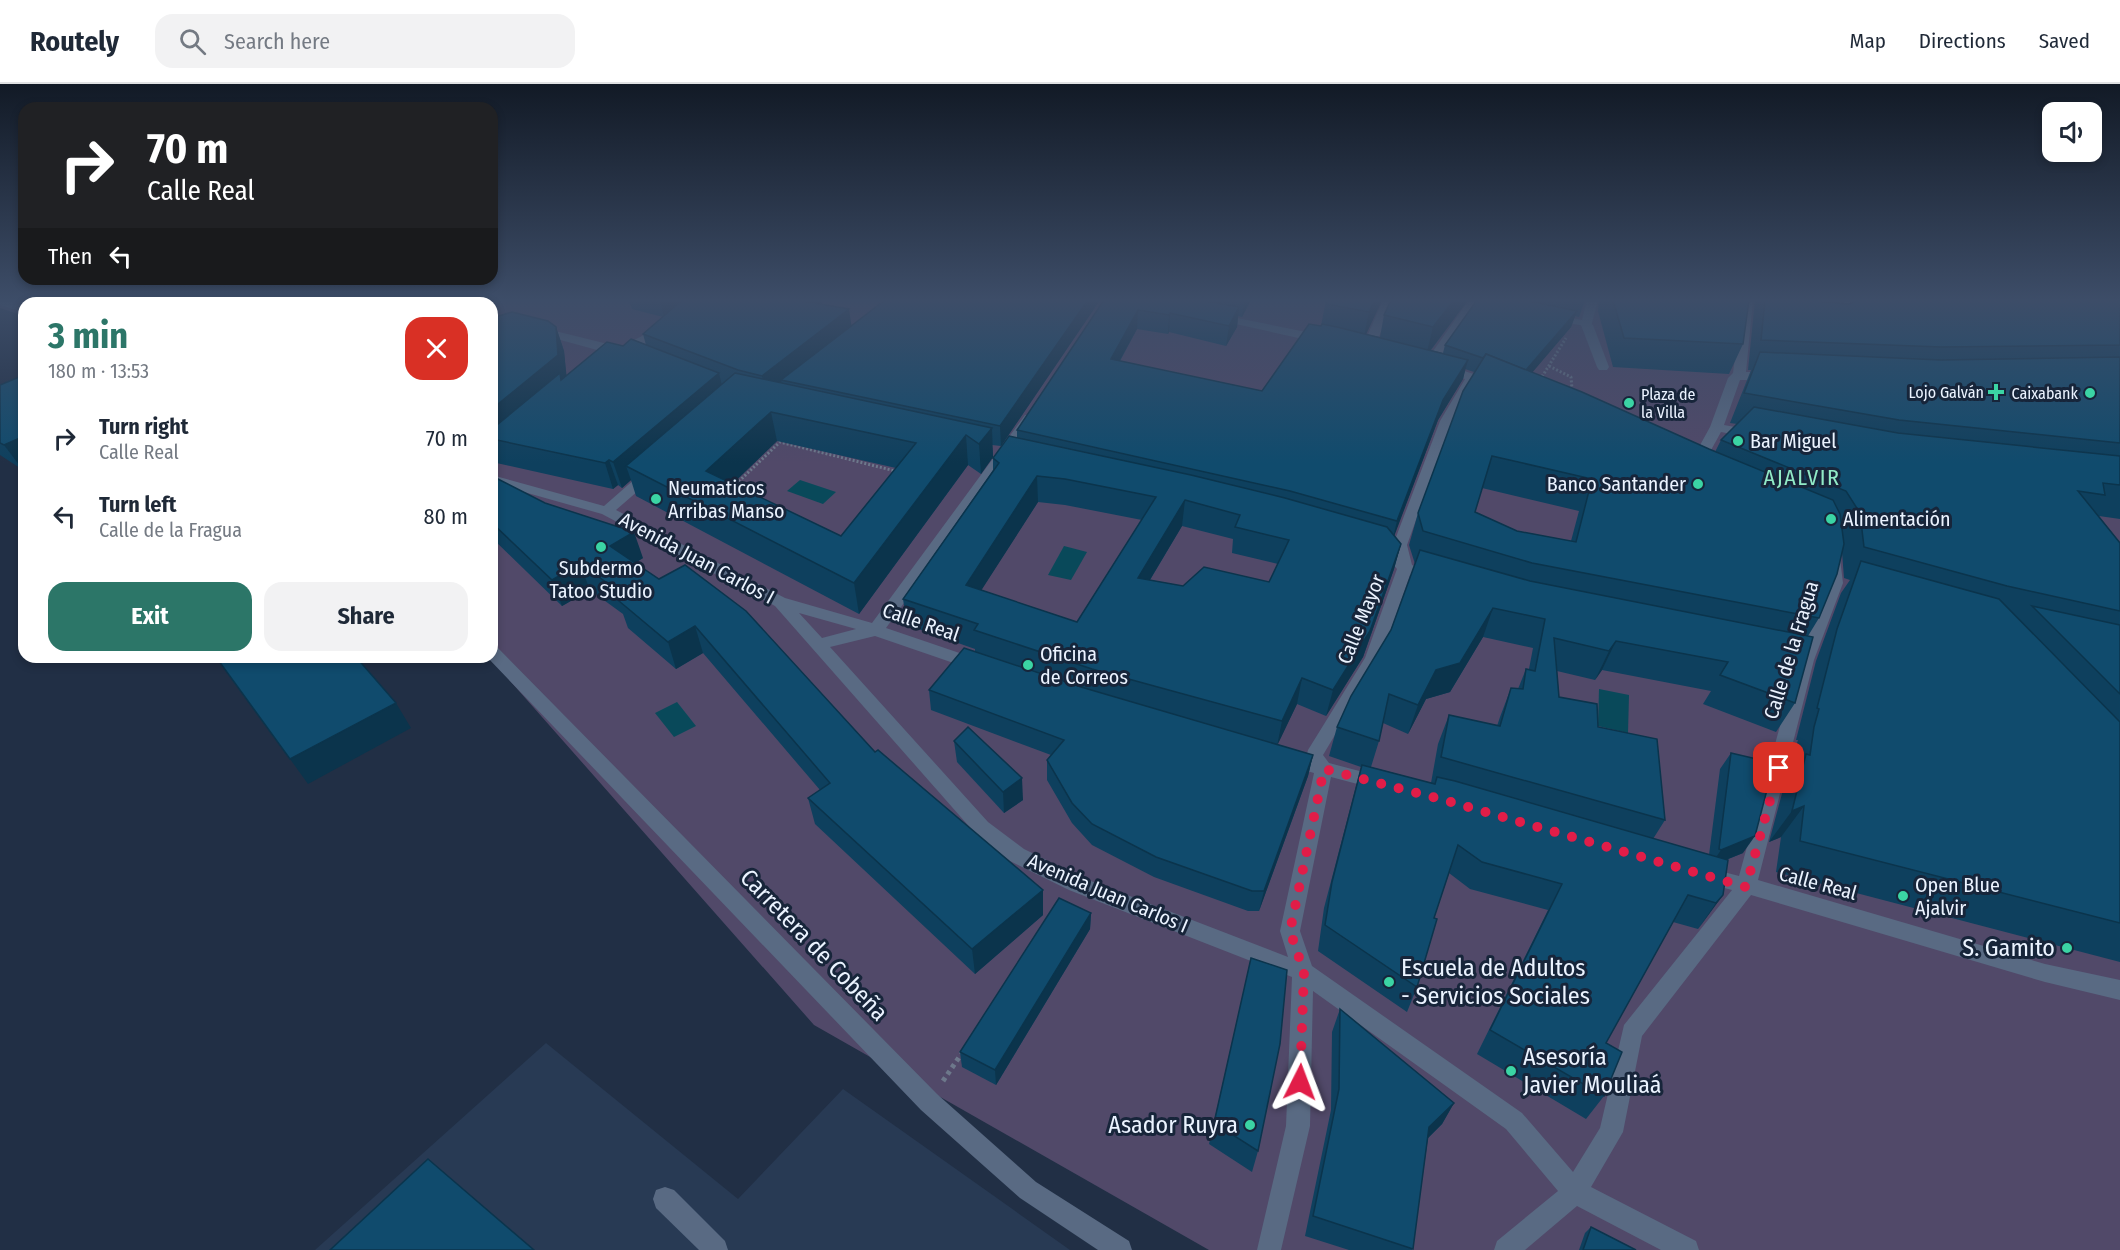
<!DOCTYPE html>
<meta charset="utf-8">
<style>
body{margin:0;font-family:"Fira Sans Condensed",sans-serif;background:#f2f2f3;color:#1f2937;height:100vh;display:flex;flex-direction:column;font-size:22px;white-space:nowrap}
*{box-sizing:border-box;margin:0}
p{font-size:20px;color:#747a83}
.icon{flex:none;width:33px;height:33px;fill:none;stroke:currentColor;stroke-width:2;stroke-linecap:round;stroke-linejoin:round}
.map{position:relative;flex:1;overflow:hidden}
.side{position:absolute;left:18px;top:213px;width:480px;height:366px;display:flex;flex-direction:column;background:#fff;border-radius:18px;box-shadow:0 3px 9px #0003}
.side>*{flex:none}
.guide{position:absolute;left:18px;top:18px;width:480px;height:183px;border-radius:18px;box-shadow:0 3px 9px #0003;background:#202124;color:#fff;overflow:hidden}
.controls{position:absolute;left:2042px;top:18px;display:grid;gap:12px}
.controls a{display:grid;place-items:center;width:60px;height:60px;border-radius:12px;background:#fff;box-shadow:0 3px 9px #0003;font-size:30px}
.pin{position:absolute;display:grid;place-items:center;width:51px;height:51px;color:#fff;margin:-26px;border-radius:12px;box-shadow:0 3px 9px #0006}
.me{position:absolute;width:66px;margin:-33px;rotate:3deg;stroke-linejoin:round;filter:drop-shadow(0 0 4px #0008)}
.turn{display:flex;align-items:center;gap:21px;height:126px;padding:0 30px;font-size:27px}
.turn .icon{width:78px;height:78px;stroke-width:2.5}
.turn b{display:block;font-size:42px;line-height:51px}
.then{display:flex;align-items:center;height:57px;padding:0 30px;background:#0003;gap:12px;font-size:22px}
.round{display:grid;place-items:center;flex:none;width:63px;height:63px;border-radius:18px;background:#f2f2f3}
.headline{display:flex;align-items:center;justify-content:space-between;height:102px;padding:0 30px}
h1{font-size:36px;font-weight:700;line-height:45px;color:#2c7668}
.primary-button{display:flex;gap:12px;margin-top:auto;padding:12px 30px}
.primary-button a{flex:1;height:69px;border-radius:18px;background:#2c7668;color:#fff;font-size:24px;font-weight:700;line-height:69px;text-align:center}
.primary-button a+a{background:#f2f2f3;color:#1f2937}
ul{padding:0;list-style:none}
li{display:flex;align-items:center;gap:18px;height:78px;padding:0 30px}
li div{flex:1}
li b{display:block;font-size:22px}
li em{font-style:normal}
header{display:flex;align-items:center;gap:36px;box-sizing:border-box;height:84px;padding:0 30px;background:#fff;border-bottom:2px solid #e0e1e3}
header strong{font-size:28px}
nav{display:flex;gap:33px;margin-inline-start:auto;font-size:21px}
.search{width:420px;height:54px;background:#f2f2f3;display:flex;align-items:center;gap:15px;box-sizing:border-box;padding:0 21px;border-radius:18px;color:#747a83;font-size:22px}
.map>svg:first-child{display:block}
</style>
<header>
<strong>Routely</strong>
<div class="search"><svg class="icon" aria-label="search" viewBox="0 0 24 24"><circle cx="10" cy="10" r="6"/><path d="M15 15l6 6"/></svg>Search here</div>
<nav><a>Map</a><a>Directions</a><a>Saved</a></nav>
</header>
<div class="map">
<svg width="2120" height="1166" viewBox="0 0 2120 1166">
<rect width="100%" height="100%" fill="#212f45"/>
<path fill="#283a54" d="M546 959 738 1115 843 1005 1070 1166H315Z"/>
<path fill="#514969" d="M0 216H2120V1166H1209L814 941 489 573H492V219H24V232L0 224Z"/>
<g fill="#09495a">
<path d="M800 396 836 408 823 420 787 407Z"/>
<path d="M1064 462 1087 468 1071 496 1048 491Z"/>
<path d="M1599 605 1629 611 1628 649 1598 642Z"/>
<path d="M677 618 696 642 674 653 655 629Z"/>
</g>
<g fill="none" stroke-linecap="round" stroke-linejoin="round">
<g stroke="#6d788b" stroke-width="3" stroke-dasharray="2 2" stroke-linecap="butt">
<path d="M1549 282 1571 293 1572 305"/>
<path d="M1540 296 1566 254"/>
<path d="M733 403 780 358 899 388"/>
</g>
<path stroke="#6d788b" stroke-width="5" stroke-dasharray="4 4" stroke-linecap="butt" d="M943 997 962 969"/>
<path fill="#596a83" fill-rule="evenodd" d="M1587 238 1593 241 1609 283 1607 286H1599L1597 283 1581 241Z"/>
<g fill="#596a83" fill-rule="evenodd">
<path d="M447 216H461L458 219H443Z"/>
<path d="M691 216H704L650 258 619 272 535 249 533 247 539 243 620 263 642 252Z"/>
<path d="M1383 216H1395L1374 264 1372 267H1364L1362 264Z"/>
<path d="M1469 216H1480L1434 283H1426L1424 280Z"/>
<path d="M1587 216H1598L1591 243 1551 236 1545 233 1551 230 1582 236Z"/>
<path d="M1742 216H1753L1746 288H1771L1777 292 1771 296H1740L1724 341 1757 347 1759 350 1757 353 1752 354 1721 348 1700 386H1690L1688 383 1710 343 1728 294 1733 289Z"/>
<path d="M1841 216H1876L1882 219C1874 225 1849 222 1841 216Z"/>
<path d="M1217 230 1321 251 1327 255 1321 259 1213 235 1211 233Z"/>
<path d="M1442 280 1496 297 1498 300 1492 304 1476 299 1452 337 1407 461 1412 481 1439 491 1442 495 1434 500 1410 491 1381 574 1323 671 1329 679 1386 694 1389 699 1386 704 1380 706 1331 693 1300 847 1312 882 1522 1029 1573 1088 1600 1044 1624 941 1732 806 1698 797 1695 791 1698 785 1705 783 1739 792 1798 576 1827 499 1826 475 1833 470 1840 475 1843 499 1814 576 1758 796 2045 880 2120 896V916L2045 898 1751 811 1642 952 1623 1048 1591 1103 1696 1157 1699 1166H1661L1577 1122 1525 1166H1494L1497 1157 1558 1107 1506 1045 1313 907 1310 1042 1281 1166H1257L1286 1042 1292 893 1069 806 1010 777 974 748 775 522 602 430 492 399V391L604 422 644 387H654L656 390 654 393 616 426 785 514 872 539 1025 331H1035L1036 334 1035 337 886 544 983 577 985 581 983 585H971L875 552 830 563 988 738 1024 765 1083 794 1288 873 1280 847 1314 689 1283 680 1280 675 1283 670 1289 668 1306 673 1308 666 1365 574 1397 485 1382 467 1373 462 1380 457 1393 461 1440 337 1465 295 1438 287V281ZM799 529 856 545 822 554Z"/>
<path d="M665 1103 674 1106 725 1157 728 1166H699L656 1124 653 1115 656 1106Z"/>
</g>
<g fill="#596a83" fill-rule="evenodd">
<path d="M0 216 24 221V228L0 221Z"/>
<path d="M492 562 498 564 937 1010 1036 1098 1129 1157 1132 1166H1098L1020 1114 921 1026 487 573H492Z"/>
</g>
</g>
<g fill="#0e405e" fill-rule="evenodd">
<path d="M142 216H448L454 219H149Z"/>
<path d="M629 216H821L822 220 852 242 885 216H1100L1001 362 992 361 993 373 981 390 968 381 859 530 636 412 631 396 622 404 618 401 613 405 492 378V234L556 243 564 267 566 291 623 262 646 261 643 250 663 233 632 225ZM777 357 896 384 841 452 732 400Z"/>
<path d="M1104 216H1251L1242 233 1238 232 1237 243 1226 262 1169 248 1168 250 1137 245 1120 277 1262 307 1321 242 1326 216H1382L1366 250 1380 253 1384 231 1468 216 1431 266 1443 269 1445 261 1477 216H1585L1579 233 1575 232 1571 243 1532 288 1715 368 1721 356 1737 340 1730 339 1751 286H1748L1755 216H1821L1822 218 1849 220 1857 216H2120V435L2099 432 2120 459V878L1776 788 1781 753 1769 758 1784 702 1789 694 1792 675 1798 656H1796L1816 577 1841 509 1850 496 1844 494 1842 468 1819 534 1808 552 1795 619 1776 648 1703 620 1711 607 1602 586 1595 596 1557 587 1559 613 1598 643 1665 736 1653 755 1709 771 1720 685 1731 669 1743 769 1726 776 1723 811 1698 845 1673 838 1606 959 1604 1012 1586 1035 1477 970 1548 826 1470 805 1449 789 1434 834 1417 903 1407 928 1318 867 1324 824 1361 683 1329 672 1337 643 1391 546 1415 480 1409 461 1418 429 1474 288 1465 285 1463 295 1438 336 1394 451 1401 460 1394 485 1363 573 1326 632 1297 620 1277 661 1313 671 1308 692 1259 827H1248L1154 793 1092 761 1072 739 1047 696V676L1051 671 931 626 929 606 975 568V565L907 541 903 515 993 386V374L1017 354V346ZM1482 404 1579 427 1571 457 1517 447 1475 428ZM1038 418 1065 421 1142 436 1077 538 981 506ZM1182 442 1233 455 1232 469 1278 480 1269 498 1183 502 1150 496ZM1483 553 1533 564 1529 585H1526L1518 605 1511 604 1500 633 1497 642 1449 631 1438 660 1431 699 1371 683 1379 657 1383 639 1408 650 1426 615 1450 608Z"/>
<path d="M1599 216H1749L1743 260 1729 290 1613 283 1598 227Z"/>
<path d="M24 291V385L23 386 0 371V301Z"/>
<path d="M492 392 643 474 635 479 875 668 1043 806V831L975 890 815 740 808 714 820 706 703 569 676 585 628 544 623 530 590 506 562 522 492 454Z"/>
<path d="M954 657 1023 716 1004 729 957 678Z"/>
<path d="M1091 829 1090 845 996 1001 962 983 960 968Z"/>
<path d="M1251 874 1258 1067 1252 1088 1209 1060Z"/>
<path d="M1340 925 1454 1019 1442 1040 1428 1054 1412 1166H1349L1305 1152 1331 1026 1332 948Z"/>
<path d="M1591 1143 1636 1166H1579L1585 1149Z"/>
</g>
<g fill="#0b344c">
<path d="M168 216H177L179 219H170Z"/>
<path d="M236 216H260L261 219H229Z"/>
<path d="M660 216H688L676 217 677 223 664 233Z"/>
<path d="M804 216H821L822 223 803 217Z"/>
<path d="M1088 216H1100L1001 362 1000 342Z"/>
<path d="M1244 216H1251L1242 233Z"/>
<path d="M1375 216H1382L1363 257 1369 228Z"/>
<path d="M1454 216H1468L1426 272 1433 243Z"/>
<path d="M1239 223 1237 243 1226 262 1229 242Z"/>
<path d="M849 225 852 245 781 296 782 300 766 313 762 292Z"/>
<path d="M1138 226 1137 245 1110 294 1111 275Z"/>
<path d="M1577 227 1571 243 1519 304 1524 288Z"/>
<path d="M1170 229 1169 248 1168 250 1169 231Z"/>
<path d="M556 243 564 267 567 296 492 355V325Z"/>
<path d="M1468 276 1463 295 1438 336 1392 458 1397 437 1443 316Z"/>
<path d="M719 289 725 314 626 382 631 396 622 404 613 378Z"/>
<path d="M771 328 777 357 714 418 706 387Z"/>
<path d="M992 344 993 373 981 390 979 360Z"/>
<path d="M966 351 968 381 859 530 854 499Z"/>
<path d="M20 354 24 360V385L23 386 4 361Z"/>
<path d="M609 376 618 401 613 405 605 379Z"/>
<path d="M1037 392 1038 418 968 527 966 501Z"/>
<path d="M1185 416 1182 442 1136 519 1138 494Z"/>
<path d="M634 448 643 474 620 488 610 462Z"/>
<path d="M1401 460 1394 485 1363 573 1326 632 1333 606Z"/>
<path d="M580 480 590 506 562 522 552 496Z"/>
<path d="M1493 524 1483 553 1450 608 1426 615 1408 650 1418 621 1436 586Z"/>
<path d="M695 542 703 569 676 585 668 558Z"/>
<path d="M1616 557 1602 586 1595 596 1609 567Z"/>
<path d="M1302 594 1297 620 1277 662 1282 637Z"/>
<path d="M396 619 411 644 308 700 290 675Z"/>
<path d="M1313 671 1308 692 1259 827 1264 807Z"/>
<path d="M1022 694 1023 716 1004 729 1003 708Z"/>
<path d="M1804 722 1781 753 1769 758 1792 727Z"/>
<path d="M1755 752 1743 769 1710 782 1721 766Z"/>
<path d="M1043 806V831L975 890 972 865Z"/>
<path d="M1723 811 1704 837 1698 845 1716 819Z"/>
<path d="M1091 829 1090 845 996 1001 995 986Z"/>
<path d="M1454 1019 1442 1040 1418 1064 1429 1043Z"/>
</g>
<g fill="#104b6d" stroke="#0b344c" stroke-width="1.5" fill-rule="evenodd">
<path d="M201 216H236L229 219H210Z"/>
<path d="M260 216H448L454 219H261Z"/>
<path d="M677 216H804L803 217 849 225 762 292 738 286 643 250 680 218 676 217Z"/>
<path d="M885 216H1088L1000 342 781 296Z"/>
<path d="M1104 216H1200L1239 223 1229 242 1170 229 1169 231 1138 226 1111 275 1262 307 1309 240 1321 242 1322 240 1337 243 1468 276 1443 316 1397 437 1290 407 1017 346Z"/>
<path d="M1326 216H1375L1369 228 1326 220Z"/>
<path d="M1391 216H1454L1433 243 1384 231Z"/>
<path d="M1477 216H1525L1577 227 1526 286 1486 270 1483 274 1445 261Z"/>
<path d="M1613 216H1749L1743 260 1624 254Z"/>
<path d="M1765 216H1821L1822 218 1849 220 1857 216H2108L2120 217V261L1941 263 1761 256Z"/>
<path d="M512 228 548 237 556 243 558 271 492 325V234Z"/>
<path d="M631 255 719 289 613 378 609 376 605 379 492 355V345L560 289 561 296 607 258 623 262Z"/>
<path d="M1760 268 1941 276 2120 273V359L1899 336 1744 309Z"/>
<path d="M1486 270 1582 308 1709 365 1833 416 1840 430 1844 460 1837 490 1819 534 1532 479 1423 447 1418 429 1463 307ZM1492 372 1592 395 1576 458 1517 447 1475 428Z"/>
<path d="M735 289 992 344 979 360 966 351 854 499 626 382ZM771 328 916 359 841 452 706 387Z"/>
<path d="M24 291V358L20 354 4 361 0 359V301Z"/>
<path d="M1754 323 1898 349 2120 372V401L2103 399 2105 411 2078 407 2120 459V527L2007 502 1864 463 1860 429 1846 407 1721 356Z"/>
<path d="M1009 352 1191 391 1285 414 1387 443 1401 460 1370 547 1333 606 1302 594 1282 637 1092 585 974 546 978 540 903 515 999 379 993 374ZM1037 392 1065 395 1156 413 1077 538 966 501ZM1185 416 1240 431 1235 443 1289 456 1269 498 1204 483 1183 502 1138 494Z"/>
<path d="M492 392 545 419 634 448 610 462 659 495 685 481 746 527 875 668 878 666 1043 806 972 865 808 714 830 699 695 542 668 558 619 517 627 513 580 480 552 496 492 439Z"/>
<path d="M1420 466 1530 497 1813 553 1795 619 1720 591 1728 578 1616 557 1609 567 1554 554 1559 613 1597 620 1598 643 1657 655 1665 736 1441 673 1449 631 1500 642 1511 604 1523 605 1526 585 1535 587 1545 535 1493 524 1460 579 1436 586 1418 621 1389 610 1379 657 1337 643 1351 612 1391 546Z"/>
<path d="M1861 477 1999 515 2120 638V839L1800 757 1804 722 1792 727 1806 670 1810 671 1814 643 1819 625 1817 624 1837 545Z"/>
<path d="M2032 522 2120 541V610Z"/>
<path d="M964 564 1081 603 1313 671 1264 807H1252L1156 773 1092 740 1072 719 1047 676 1064 656 929 606Z"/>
<path d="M216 573H356L396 619 290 675Z"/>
<path d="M968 643 1022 694 1003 708 954 657Z"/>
<path d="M1731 669 1774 679 1755 752 1721 766 1719 765Z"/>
<path d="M1362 681 1435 700 1437 693 1455 697 1728 776 1723 811 1716 819 1688 811 1606 959 1622 968 1604 1012 1490 946 1562 800 1482 778 1458 761 1434 834 1437 835 1417 903 1325 841 1332 798Z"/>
<path d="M1059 814 1091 829 995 986 960 968Z"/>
<path d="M1251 874 1287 886 1280 960 1258 1067 1214 1039Z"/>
<path d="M1340 925 1454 1019 1429 1043 1413 1165 1313 1132 1339 1005Z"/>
<path d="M428 1075 534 1166H330Z"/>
<path d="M1591 1143 1636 1166H1583Z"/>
</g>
<linearGradient id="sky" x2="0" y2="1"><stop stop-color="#121a26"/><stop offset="0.57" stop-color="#3d4d68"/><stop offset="1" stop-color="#3d4d68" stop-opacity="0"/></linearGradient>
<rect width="2120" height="379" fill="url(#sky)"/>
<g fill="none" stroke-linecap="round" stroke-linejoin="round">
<path stroke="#e11d48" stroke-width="10" stroke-dasharray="0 18" d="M1300 998 1304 888 1290 847 1324 685 1444 716 1746 803 1779 684"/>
</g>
<g fill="#3bd4a4" stroke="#17253a" stroke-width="2">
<path d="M1993 299h6v6h6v6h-6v6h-6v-6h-6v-6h6z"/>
<circle cx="2090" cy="309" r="6"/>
<circle cx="1629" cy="319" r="6"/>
<circle cx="1738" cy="357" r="6"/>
<circle cx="1698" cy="400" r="6"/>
<circle cx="656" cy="415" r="6"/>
<circle cx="1831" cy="435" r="6"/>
<circle cx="601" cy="463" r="6"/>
<circle cx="1028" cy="581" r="6"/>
<circle cx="1903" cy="812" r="6"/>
<circle cx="2067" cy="864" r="6"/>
<circle cx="1389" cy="898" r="6"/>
<circle cx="1511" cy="987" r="6"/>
<circle cx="1250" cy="1041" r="6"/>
</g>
<g text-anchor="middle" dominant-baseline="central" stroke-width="6" stroke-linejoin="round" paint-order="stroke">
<g font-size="16" fill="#ebf3ff" stroke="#17253a" text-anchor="end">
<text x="1984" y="308">Lojo Galván</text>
<text x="2078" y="309">Caixabank</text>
<text x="1641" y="310" text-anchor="start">Plaza de<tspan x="1641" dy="18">la Villa</tspan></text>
</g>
<g font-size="20" fill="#ebf3ff" stroke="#17253a" text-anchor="start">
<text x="1750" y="357">Bar Miguel</text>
<text x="1686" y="400" text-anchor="end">Banco Santander</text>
<text x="668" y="404">Neumaticos<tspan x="668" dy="23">Arribas Manso</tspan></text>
<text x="1843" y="435">Alimentación</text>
<text x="601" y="484" text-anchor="middle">Subdermo<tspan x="601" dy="23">Tatoo Studio</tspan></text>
<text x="1040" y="570">Oficina<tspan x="1040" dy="23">de Correos</tspan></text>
<text x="1915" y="801">Open Blue<tspan x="1915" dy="23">Ajalvir</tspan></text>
</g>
<g font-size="20" fill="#ebf3ff" stroke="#17253a">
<text transform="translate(697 474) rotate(28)">Avenida Juan Carlos I</text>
<text transform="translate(1361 535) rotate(-68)">Calle Mayor</text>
<text transform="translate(921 538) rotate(19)">Calle Real</text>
<text transform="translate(1791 566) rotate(-73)">Calle de la Fragua</text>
<text transform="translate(1818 799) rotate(15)">Calle Real</text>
<text transform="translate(1108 809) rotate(23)">Avenida Juan Carlos I</text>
</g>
<g font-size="22" letter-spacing="1.5" fill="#91eac7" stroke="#17253a">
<text x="1802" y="393">AJALVIR</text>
</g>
<g font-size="24" fill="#ebf3ff" stroke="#17253a">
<text transform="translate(814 861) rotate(46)">Carretera de Cobeña</text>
</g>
<g font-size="24" fill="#ebf3ff" stroke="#17253a" text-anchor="end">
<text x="2055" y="864">S. Gamito</text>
<text x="1401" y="884" text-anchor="start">Escuela de Adultos<tspan x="1401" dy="28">- Servicios Sociales</tspan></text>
<text x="1523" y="973" text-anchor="start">Asesoría<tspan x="1523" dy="28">Javier Mouliaá</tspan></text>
<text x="1238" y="1041">Asador Ruyra</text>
</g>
</g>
</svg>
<div class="controls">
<a><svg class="icon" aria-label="sound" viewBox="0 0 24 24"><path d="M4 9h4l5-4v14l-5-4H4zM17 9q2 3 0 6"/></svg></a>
</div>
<div class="pin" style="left:1779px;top:684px;background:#d93025"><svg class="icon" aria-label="arrive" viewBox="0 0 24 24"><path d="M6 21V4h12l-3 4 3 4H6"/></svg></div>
<svg class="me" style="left:1300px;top:998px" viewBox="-20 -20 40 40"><path d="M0-17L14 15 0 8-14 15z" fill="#e11d48" stroke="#fff" stroke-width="4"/></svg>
<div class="guide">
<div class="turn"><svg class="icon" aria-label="right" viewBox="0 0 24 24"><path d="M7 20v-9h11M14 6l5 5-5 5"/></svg><div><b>70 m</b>Calle Real</div></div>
<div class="then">Then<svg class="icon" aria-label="left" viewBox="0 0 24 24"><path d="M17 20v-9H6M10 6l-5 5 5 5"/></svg></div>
</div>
<section class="side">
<div class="headline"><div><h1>3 min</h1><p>180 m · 13:53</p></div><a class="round" style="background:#d93025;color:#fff"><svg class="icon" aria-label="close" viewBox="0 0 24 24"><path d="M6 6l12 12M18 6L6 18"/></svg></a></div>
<ul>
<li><svg class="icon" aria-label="right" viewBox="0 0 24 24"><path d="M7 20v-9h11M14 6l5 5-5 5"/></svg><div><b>Turn right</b><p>Calle Real</p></div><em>70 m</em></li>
<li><svg class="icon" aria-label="left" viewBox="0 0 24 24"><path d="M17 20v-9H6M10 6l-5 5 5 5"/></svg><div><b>Turn left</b><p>Calle de la Fragua</p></div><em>80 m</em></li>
</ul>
<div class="primary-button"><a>Exit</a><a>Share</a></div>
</section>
</div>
